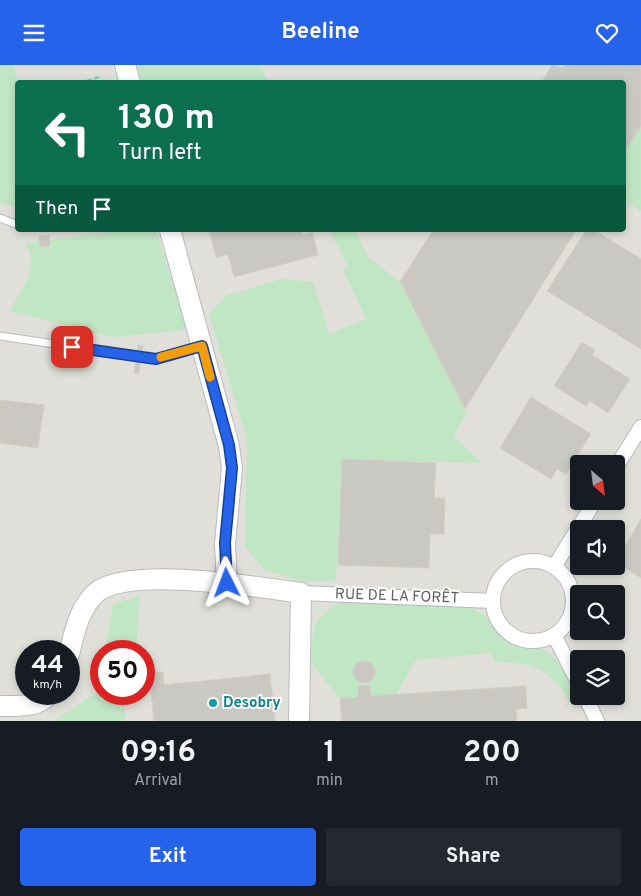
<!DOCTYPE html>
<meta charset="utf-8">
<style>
body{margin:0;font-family:Overpass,sans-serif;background:#242831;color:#f1f3f6;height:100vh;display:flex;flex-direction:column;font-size:19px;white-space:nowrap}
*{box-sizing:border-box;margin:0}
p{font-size:16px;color:#9ea1a6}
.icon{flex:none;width:28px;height:28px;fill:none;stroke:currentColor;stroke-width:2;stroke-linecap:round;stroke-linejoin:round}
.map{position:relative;height:656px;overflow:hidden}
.sheet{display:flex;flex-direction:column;background:#171b24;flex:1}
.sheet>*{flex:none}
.hud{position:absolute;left:15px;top:15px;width:611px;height:152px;border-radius:5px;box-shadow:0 2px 8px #0003;background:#0b6e4f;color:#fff;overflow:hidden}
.needle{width:32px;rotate:152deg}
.fabs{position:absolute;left:570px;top:390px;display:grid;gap:10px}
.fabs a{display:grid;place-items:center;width:55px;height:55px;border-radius:5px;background:#171b24;box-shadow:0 2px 8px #0003;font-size:25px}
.speed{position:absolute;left:15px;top:575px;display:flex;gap:10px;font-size:25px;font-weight:700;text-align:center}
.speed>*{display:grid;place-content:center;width:65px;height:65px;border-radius:50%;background:#171b24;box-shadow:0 2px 8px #0003;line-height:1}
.speed small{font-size:12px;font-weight:400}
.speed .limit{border:8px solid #d22;background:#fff;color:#111}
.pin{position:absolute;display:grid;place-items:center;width:42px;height:42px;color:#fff;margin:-21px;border-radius:10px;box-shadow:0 2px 8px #0006}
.me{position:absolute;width:55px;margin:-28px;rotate:357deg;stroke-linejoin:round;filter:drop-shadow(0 0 4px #0008)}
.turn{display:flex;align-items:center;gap:18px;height:105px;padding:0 20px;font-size:22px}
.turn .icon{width:65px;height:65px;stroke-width:2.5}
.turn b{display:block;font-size:35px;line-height:42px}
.then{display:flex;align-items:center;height:48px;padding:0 20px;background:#0003;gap:10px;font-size:19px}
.eta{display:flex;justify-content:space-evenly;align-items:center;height:85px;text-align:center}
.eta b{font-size:30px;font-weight:700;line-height:35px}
.action{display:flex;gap:10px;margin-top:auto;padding:10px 20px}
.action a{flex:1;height:58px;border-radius:5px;background:#2563eb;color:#fff;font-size:20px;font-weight:700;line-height:58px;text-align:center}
.action a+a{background:#242831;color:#f1f3f6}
header{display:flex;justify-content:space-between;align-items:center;height:65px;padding:0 20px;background:#2563eb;color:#fff;font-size:22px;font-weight:700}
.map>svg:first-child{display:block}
</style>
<header><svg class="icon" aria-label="menu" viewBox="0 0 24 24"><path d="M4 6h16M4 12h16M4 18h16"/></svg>Beeline<svg class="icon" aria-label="heart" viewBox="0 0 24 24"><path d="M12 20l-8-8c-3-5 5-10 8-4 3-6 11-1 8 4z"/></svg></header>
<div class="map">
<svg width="641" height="656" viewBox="0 0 641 656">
<rect width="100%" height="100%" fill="#efede5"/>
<path fill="#e0dfd9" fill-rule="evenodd" d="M0 0H641V656H0ZM18 18H624V165H18ZM579 399H616V436H579ZM579 464H616V501H579ZM579 529H616V566H579ZM26 586H69V629H26ZM101 586H144V629H101ZM579 594H616V631H579Z"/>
<g fill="#c1e6c4">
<path d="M0 0H14L18 17 17 143 0 138Z"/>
<path d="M137 0H259L268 17H142Z"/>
<path d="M641 61V146L624 136V88Z"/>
<path d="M126 165H156L187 265 112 272 10 246 28 213 32 194 25 178Z"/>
<path d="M329 165H355L368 192 400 217 467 349 453 371 482 398 342 394 336 515 305 517 264 505 245 481 247 375 209 249 225 231 282 214 313 217 329 269 366 254 343 205 348 202Z"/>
<path d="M140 531 136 586H105L113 539Z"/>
<path d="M346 535 437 538 472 543 490 554 505 570 550 588 561 602 577 632 573 642C550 604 537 597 494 597L492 588 416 595 396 630 371 631 369 620 358 621V632L340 634 311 597C313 562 311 550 346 535Z"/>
<path d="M101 607V629H123L125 656H53L98 627Z"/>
</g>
<g fill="#cac8c2" stroke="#d4cfc3">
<path d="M552 0 563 3 565 0H641V61L624 88V18H541Z"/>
<path d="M209 165H301L302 170 313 168 318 190 234 212 228 189 216 193Z"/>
<path d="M433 165H576L465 344 400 217Z"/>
<path d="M586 165H594L641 194V284L547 226Z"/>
<path d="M49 170 50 181 40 182 39 171Z"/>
<path d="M582 277 595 285 592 290 630 314 608 348 590 336 586 341 554 321Z"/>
<path d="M138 280 143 281 139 308H134Z"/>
<path d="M531 332 591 369 566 409 557 404 551 414 500 383Z"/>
<path d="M0 335 44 340 38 383 0 378Z"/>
<path d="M342 394 436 398 434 433H445L444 469H430L429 503 338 500Z"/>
<path d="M641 454V513L616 497Z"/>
<circle cx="364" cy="607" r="11"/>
<path d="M163 607 164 620 270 609 275 656H154L149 608Z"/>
<path d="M370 620 371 631 526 621 527 643 516 644 517 656H342L340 634 358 632V621Z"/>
</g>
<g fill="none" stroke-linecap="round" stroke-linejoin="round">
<g stroke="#b7babe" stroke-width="9">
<g id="service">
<path d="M0 153 18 160"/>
<path d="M0 271 157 294 199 282"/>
</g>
</g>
<g stroke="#b7babe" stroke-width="16">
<g id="minor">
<path d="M616 402 641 362"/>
<circle cx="533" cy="536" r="40"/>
<path d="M554 502 595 436"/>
<path d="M301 528 493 536"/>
<path d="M554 570 579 619"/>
<path d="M585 631 597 656"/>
</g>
</g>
<g stroke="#b8bbc0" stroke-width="22">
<g id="secondary">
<path d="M125 0 130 18"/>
<path d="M170 165 229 381 232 403 225 479 227 518"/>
<path d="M69 589C74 569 79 542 97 527 130 501 258 522 301 528L299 656"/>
<path d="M0 641C16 641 38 643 49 629"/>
</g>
</g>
<path stroke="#9ac7aa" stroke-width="2.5" stroke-dasharray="5 2.5" stroke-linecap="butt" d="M80 18 99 12"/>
<use href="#service" stroke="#fff" stroke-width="7"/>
<use href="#minor" stroke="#fff" stroke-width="14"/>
<use href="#secondary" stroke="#fff" stroke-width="20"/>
</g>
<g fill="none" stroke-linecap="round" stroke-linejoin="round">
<g stroke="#184099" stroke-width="12">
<path id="route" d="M72 282 156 294 202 281 229 380 232 403 225 478 227 518"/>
</g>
<use href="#route" stroke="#2563eb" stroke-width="9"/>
<path stroke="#f59e0b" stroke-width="9" d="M161 292 202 281 210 312"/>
</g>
<circle fill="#0f9aa8" stroke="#fff" stroke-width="2" cx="213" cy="638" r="5"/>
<g text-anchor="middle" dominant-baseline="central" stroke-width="4" stroke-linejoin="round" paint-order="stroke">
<g font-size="15" fill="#5c6065" stroke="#fff">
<text transform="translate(397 532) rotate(2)">RUE DE LA FORÊT</text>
</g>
<g font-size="15" font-weight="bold" fill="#0d838f" stroke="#fff" text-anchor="start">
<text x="223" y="638">Desobry</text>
</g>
</g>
</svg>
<div class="fabs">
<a><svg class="needle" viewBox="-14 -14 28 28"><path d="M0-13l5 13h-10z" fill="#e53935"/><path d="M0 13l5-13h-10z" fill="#9ea1a6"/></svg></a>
<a><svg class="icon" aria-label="sound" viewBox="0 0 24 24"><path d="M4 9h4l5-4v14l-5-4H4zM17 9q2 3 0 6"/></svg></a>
<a><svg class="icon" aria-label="search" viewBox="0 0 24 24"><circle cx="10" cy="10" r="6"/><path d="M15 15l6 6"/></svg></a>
<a><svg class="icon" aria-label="layers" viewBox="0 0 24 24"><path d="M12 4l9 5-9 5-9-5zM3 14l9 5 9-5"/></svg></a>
</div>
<div class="speed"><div>44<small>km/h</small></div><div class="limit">50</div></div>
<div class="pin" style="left:72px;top:282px;background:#d93025"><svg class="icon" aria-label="arrive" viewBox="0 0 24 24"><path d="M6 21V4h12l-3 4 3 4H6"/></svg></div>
<svg class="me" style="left:227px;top:518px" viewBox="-20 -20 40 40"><path d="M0-17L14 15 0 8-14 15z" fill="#2563eb" stroke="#fff" stroke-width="4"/></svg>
<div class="hud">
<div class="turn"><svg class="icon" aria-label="left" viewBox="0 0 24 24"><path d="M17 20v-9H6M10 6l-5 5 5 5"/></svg><div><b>130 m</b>Turn left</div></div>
<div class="then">Then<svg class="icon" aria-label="arrive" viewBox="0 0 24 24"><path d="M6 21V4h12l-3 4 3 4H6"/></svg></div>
</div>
</div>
<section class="sheet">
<div class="eta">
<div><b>09:16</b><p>Arrival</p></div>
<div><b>1</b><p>min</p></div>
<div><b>200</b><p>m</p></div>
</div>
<div class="action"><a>Exit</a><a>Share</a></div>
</section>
